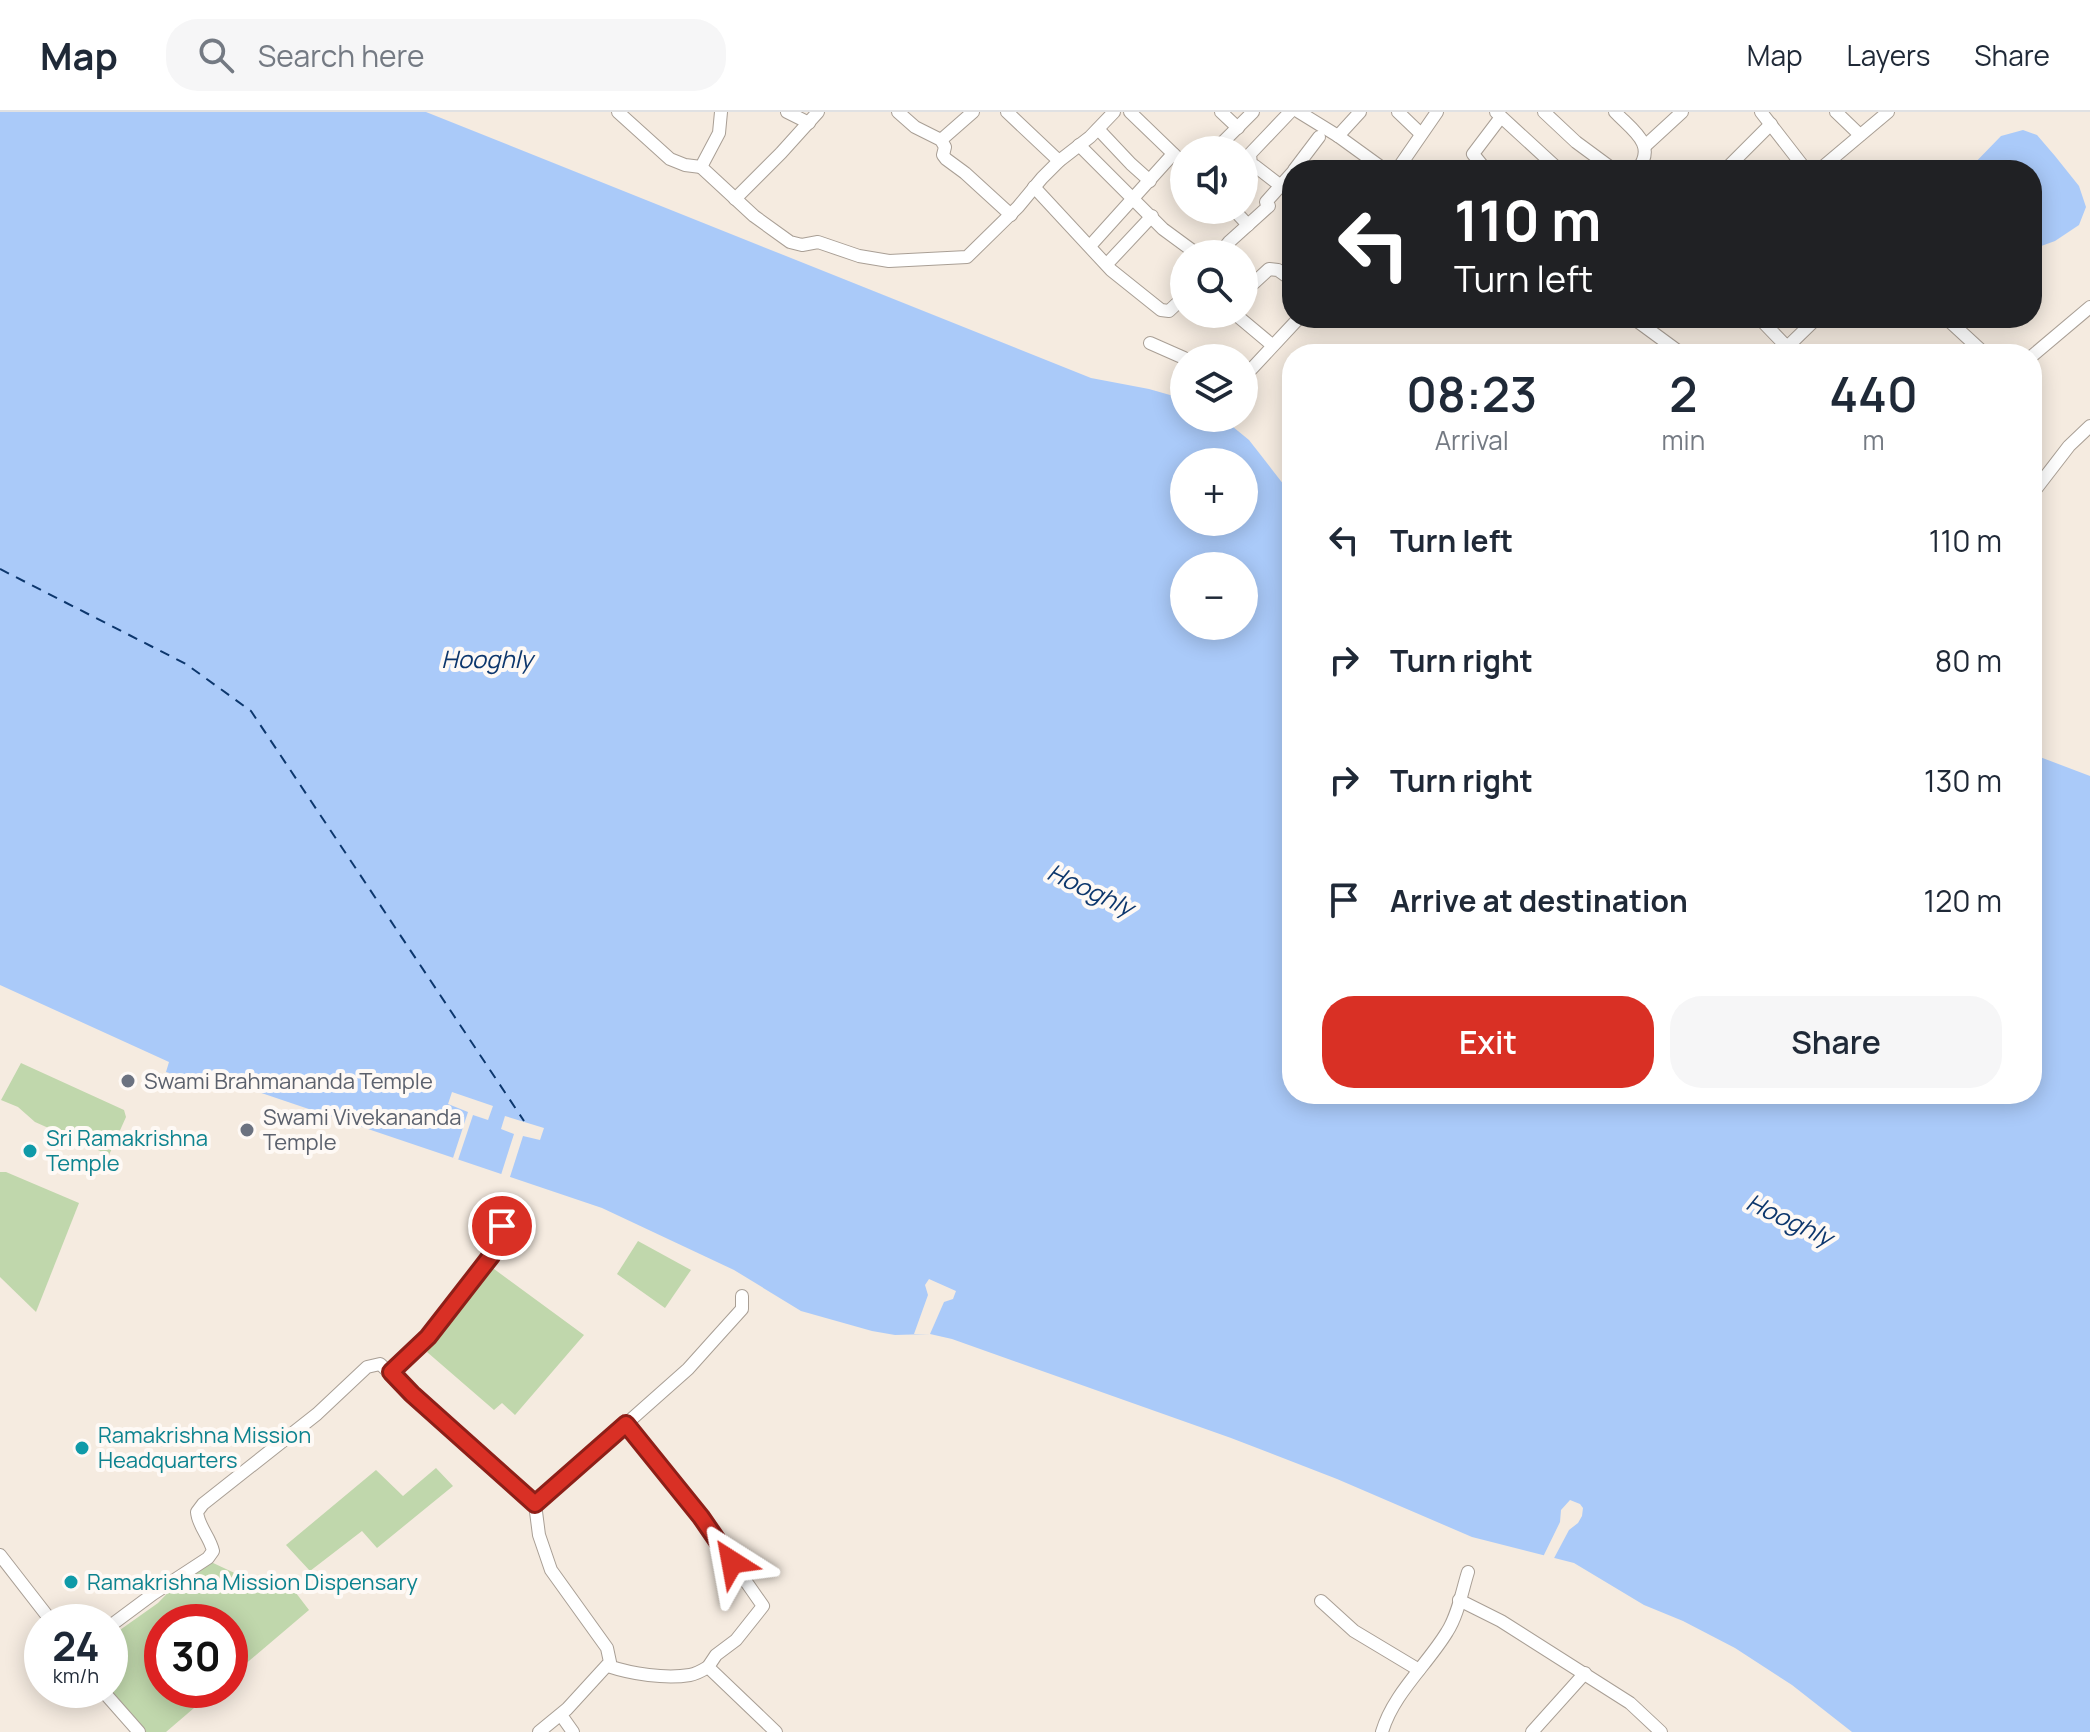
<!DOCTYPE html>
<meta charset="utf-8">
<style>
body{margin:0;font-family:Manrope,sans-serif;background:#f6f6f7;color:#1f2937;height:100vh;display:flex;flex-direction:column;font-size:30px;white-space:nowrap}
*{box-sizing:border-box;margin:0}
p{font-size:26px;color:#747a83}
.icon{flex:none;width:44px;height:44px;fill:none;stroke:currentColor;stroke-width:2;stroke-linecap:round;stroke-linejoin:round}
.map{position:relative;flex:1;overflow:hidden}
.panel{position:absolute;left:1282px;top:232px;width:760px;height:760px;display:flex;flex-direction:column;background:#fff;border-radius:32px;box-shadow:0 4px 20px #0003}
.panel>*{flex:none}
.hud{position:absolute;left:1282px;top:48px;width:760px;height:168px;border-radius:32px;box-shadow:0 4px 20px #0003;background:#202124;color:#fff;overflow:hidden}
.tools{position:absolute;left:1170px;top:24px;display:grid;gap:16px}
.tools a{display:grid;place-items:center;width:88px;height:88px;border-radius:50%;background:#fff;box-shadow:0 4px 20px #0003;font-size:40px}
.speed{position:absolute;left:24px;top:1492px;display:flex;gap:16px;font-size:40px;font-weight:700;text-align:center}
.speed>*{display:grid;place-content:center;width:104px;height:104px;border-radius:50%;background:#fff;box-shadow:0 4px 20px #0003;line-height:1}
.speed small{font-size:20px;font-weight:400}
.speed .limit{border:12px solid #d22;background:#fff;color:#111}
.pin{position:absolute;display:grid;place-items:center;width:68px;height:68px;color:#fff;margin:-34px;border:4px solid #fff;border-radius:50%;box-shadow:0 2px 8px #0007}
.me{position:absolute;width:88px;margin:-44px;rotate:326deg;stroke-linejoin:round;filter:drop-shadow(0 0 6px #0008)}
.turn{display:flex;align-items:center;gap:28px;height:168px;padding:0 40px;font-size:36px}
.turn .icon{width:104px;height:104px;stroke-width:2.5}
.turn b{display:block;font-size:56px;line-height:68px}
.eta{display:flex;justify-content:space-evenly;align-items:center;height:136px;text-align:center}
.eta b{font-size:48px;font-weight:600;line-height:56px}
.primary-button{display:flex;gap:16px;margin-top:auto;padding:16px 40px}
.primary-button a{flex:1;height:92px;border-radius:32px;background:#d93025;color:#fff;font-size:32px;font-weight:600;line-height:92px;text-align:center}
.primary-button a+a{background:#f6f6f7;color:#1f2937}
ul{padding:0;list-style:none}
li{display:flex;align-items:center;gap:24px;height:120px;padding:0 40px}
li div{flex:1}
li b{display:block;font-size:30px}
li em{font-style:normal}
header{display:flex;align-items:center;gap:48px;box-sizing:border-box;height:112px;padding:0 40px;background:#fff;border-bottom:2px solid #e0e1e3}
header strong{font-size:38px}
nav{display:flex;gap:44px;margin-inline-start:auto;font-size:28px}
.search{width:560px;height:72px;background:#f6f6f7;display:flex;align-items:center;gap:20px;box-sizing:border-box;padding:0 28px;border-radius:32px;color:#747a83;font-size:30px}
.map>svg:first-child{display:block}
</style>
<header>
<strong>Map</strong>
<div class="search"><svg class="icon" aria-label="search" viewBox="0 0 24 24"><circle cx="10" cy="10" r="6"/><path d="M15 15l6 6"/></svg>Search here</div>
<nav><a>Map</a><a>Layers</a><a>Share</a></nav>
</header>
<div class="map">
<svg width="2090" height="1620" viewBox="0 0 2090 1620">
<rect width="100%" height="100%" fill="#f5ebe0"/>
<g fill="#c0d7ac">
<path d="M21 951 124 998 126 1005 109 1043 35 1010 18 995 1 988Z"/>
<path d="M0 1060H6L79 1091 36 1200 0 1165Z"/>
<path d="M638 1129 691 1158 665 1196 617 1162Z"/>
<path d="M490 1154 584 1223 515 1303 502 1291 494 1298 427 1240Z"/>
<path d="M436 1356 453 1374 377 1436 362 1419 310 1459 286 1433 376 1358 403 1384Z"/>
<path d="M211 1450 256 1471 283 1464 309 1498 230 1565V1510H162V1578H215L166 1620H145L107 1578H110V1525L158 1491 181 1467Z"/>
</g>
<g fill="#aacaf9" fill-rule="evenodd">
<path d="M0 0H426L1091 266 1149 277 1184 287V306H1221L1227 310 1249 328 1284 373 1292 380V982H2032V642L2090 664V1620H1852L1792 1573 1735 1536 1683 1509 1644 1493 1574 1451 1472 1425 1337 1367 1231 1326 952 1227 930 1222 895 1223 872 1219 801 1199 734 1158 602 1096 202 961 198 970 166 960 169 950 0 873ZM1184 350H1244V410H1184ZM1184 454H1244V514H1184Z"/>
<path d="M2023 18 2037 23 2055 44 2079 74 2086 95 2079 113 2055 129 2033 137 2032 58H1968L2001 24Z"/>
</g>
<g fill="#f5ebe0">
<path d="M452 980 493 994 488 1008 473 1003 458 1048 453 1046 468 1000 448 992Z"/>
<path d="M505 1004 544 1016 540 1028 523 1024 509 1068 500 1066 514 1022 501 1017Z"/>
<path d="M929 1167 956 1179 953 1187 944 1190 930 1222H914L928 1183 925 1173Z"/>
<path d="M1570 1388 1580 1392 1583 1396 1582 1404 1578 1411 1569 1418 1552 1450 1542 1447 1560 1410 1561 1398Z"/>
</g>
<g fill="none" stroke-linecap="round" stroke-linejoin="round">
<path stroke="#0d376d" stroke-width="2" stroke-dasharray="10 8" stroke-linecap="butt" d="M0 457 186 552 251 599 524 1009"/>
<g stroke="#a99f95" stroke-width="14">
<g id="minor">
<path d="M618 0 670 47 685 53 701 55 719 21 721 0"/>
<path d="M787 0 809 11"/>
<path d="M898 0 915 15 941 28 945 35 943 43 946 47 965 61 1011 103"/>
<path d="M1007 0 1059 49"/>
<path d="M1130 0 1184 52"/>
<path d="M1221 0 1238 16"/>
<path d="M1299 0 1338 24 1385 58"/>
<path d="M1398 0 1421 22"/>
<path d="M1496 0 1557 56"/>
<path d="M1544 0 1576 30 1614 58"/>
<path d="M1615 0C1632 18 1658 33 1637 58"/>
<path d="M1761 0 1806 58"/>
<path d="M1836 0 1860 23"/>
<path d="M1098 17 1131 52 1150 69"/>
<path d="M1338 24 1360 0"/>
<path d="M941 28 973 0"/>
<path d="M1079 33 1163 117 1197 142"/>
<path d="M1645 34 1682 0"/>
<path d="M1215 38 1253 0"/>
<path d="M1251 53 1250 42 1290 0"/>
<path d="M1247 54H1255L1281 74"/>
<path d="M701 55 754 104 790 130 802 133 818 130 859 144 889 149 967 145 1018 95 1042 66 1059 49 1090 25 1114 0"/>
<path d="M1294 58 1319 25"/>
<path d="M1397 58 1437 0"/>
<path d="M1486 58 1473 42 1501 5"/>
<path d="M1725 58 1771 12"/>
<path d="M1819 58 1888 0"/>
<path d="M1034 75 1111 158 1161 198 1169 199 1184 185"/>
<path d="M735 87 781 41 818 0"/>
<path d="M1266 90 1292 61"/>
<path d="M1234 98 1248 113"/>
<path d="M1090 134 1173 42"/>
<path d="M1219 142 1229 130 1269 94"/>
<path d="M1107 152 1152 104"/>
<path d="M1244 180 1269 157 1278 158 1292 168"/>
<path d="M1235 202 1272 233"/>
<path d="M1633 206 1682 242"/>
<path d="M1759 206 1787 235"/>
<path d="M1946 206 1985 242"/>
<path d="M1150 231 1184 246"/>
<path d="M1780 242 1817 206"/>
<path d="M2032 244 2090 195"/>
<path d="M1244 265 1299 206"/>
<path d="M2032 382 2069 334 2090 314"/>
<path d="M742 1184V1197L714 1228 688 1257 626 1312 701 1405 763 1494 736 1528 716 1543 708 1555 776 1620"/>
<path d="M391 1260 428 1225 491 1144 502 1114"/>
<path d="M535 1392 539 1423 551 1458 607 1536 610 1550 567 1597 539 1620"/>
<path d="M0 1443 52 1510"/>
<path d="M1459 1488 1501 1509 1630 1591 1661 1620"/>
<path d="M1321 1489 1354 1519 1419 1558"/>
<path d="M110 1514 153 1482 208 1446 213 1439C210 1425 198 1414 197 1400L203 1392 317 1302 367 1255 380 1252 535 1392 626 1312"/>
<path d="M608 1554C632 1562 665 1567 690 1563 696 1562 703 1558 708 1555"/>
<path d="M102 1578 139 1620"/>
<path d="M561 1603 573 1620"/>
<path d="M1382 1620C1393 1582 1427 1553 1447 1520 1458 1503 1462 1479 1468 1460"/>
<path d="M1532 1620 1585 1561"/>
</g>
</g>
<use href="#minor" stroke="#fff" stroke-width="12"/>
</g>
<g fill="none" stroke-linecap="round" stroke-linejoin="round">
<g stroke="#8d1f18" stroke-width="20">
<path id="route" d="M502 1114 491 1144 428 1225 391 1260 412 1282 535 1392 626 1312 701 1405 732 1450"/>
</g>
<use href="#route" stroke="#d93025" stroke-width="14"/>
</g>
<g fill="#6b7280" stroke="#fef9f5" stroke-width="3">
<circle cx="128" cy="969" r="8"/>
<circle cx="247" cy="1018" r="8"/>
</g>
<g fill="#0f9aa8" stroke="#fef9f5" stroke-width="3">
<circle cx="30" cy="1039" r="8"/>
<circle cx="82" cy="1336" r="8"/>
<circle cx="71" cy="1470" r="8"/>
</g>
<g text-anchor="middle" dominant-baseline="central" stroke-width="8" stroke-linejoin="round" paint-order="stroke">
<g font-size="22" fill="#5b616d" stroke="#fef9f5" text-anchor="start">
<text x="144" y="969">Swami Brahmananda Temple</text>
<text x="263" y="1005">Swami Vivekananda<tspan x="263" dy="25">Temple</tspan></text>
</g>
<g font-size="22" fill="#0d838f" stroke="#fef9f5" text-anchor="start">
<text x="46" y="1026">Sri Ramakrishna<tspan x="46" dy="25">Temple</tspan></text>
<text x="98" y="1323">Ramakrishna Mission<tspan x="98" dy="25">Headquarters</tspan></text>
<text x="87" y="1470">Ramakrishna Mission Dispensary</text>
</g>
<g font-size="24" font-style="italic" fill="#0d376d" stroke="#fef9f5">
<text x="487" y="546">Hooghly</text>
<text transform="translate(1091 777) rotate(25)">Hooghly</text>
<text transform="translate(1790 1107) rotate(25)">Hooghly</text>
</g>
</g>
</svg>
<div class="tools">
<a><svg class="icon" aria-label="sound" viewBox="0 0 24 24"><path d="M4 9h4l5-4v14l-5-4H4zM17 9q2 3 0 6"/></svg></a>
<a><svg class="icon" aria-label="search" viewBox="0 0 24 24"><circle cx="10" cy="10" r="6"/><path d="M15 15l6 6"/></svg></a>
<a><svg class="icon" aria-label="layers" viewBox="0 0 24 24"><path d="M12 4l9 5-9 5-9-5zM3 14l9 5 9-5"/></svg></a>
<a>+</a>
<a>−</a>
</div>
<div class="speed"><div>24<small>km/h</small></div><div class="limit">30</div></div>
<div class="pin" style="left:502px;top:1114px;background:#d93025"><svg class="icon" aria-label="arrive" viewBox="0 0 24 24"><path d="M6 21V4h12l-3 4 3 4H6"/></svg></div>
<svg class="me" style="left:732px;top:1450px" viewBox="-20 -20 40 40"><path d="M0-17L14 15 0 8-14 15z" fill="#d93025" stroke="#fff" stroke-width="4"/></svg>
<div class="hud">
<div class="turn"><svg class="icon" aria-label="left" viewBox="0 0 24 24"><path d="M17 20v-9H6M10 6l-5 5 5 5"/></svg><div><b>110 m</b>Turn left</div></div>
</div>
<section class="panel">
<div class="eta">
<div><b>08:23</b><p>Arrival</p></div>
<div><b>2</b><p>min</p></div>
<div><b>440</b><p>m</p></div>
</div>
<ul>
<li><svg class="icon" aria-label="left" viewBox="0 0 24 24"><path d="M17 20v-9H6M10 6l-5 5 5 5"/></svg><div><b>Turn left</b></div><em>110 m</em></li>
<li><svg class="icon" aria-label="right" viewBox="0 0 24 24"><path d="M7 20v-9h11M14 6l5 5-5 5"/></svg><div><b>Turn right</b></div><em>80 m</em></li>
<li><svg class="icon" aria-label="right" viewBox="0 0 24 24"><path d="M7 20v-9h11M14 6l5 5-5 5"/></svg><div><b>Turn right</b></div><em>130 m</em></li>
<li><svg class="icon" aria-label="arrive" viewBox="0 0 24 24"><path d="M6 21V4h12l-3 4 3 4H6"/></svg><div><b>Arrive at destination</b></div><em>120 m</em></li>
</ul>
<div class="primary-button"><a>Exit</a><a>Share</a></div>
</section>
</div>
